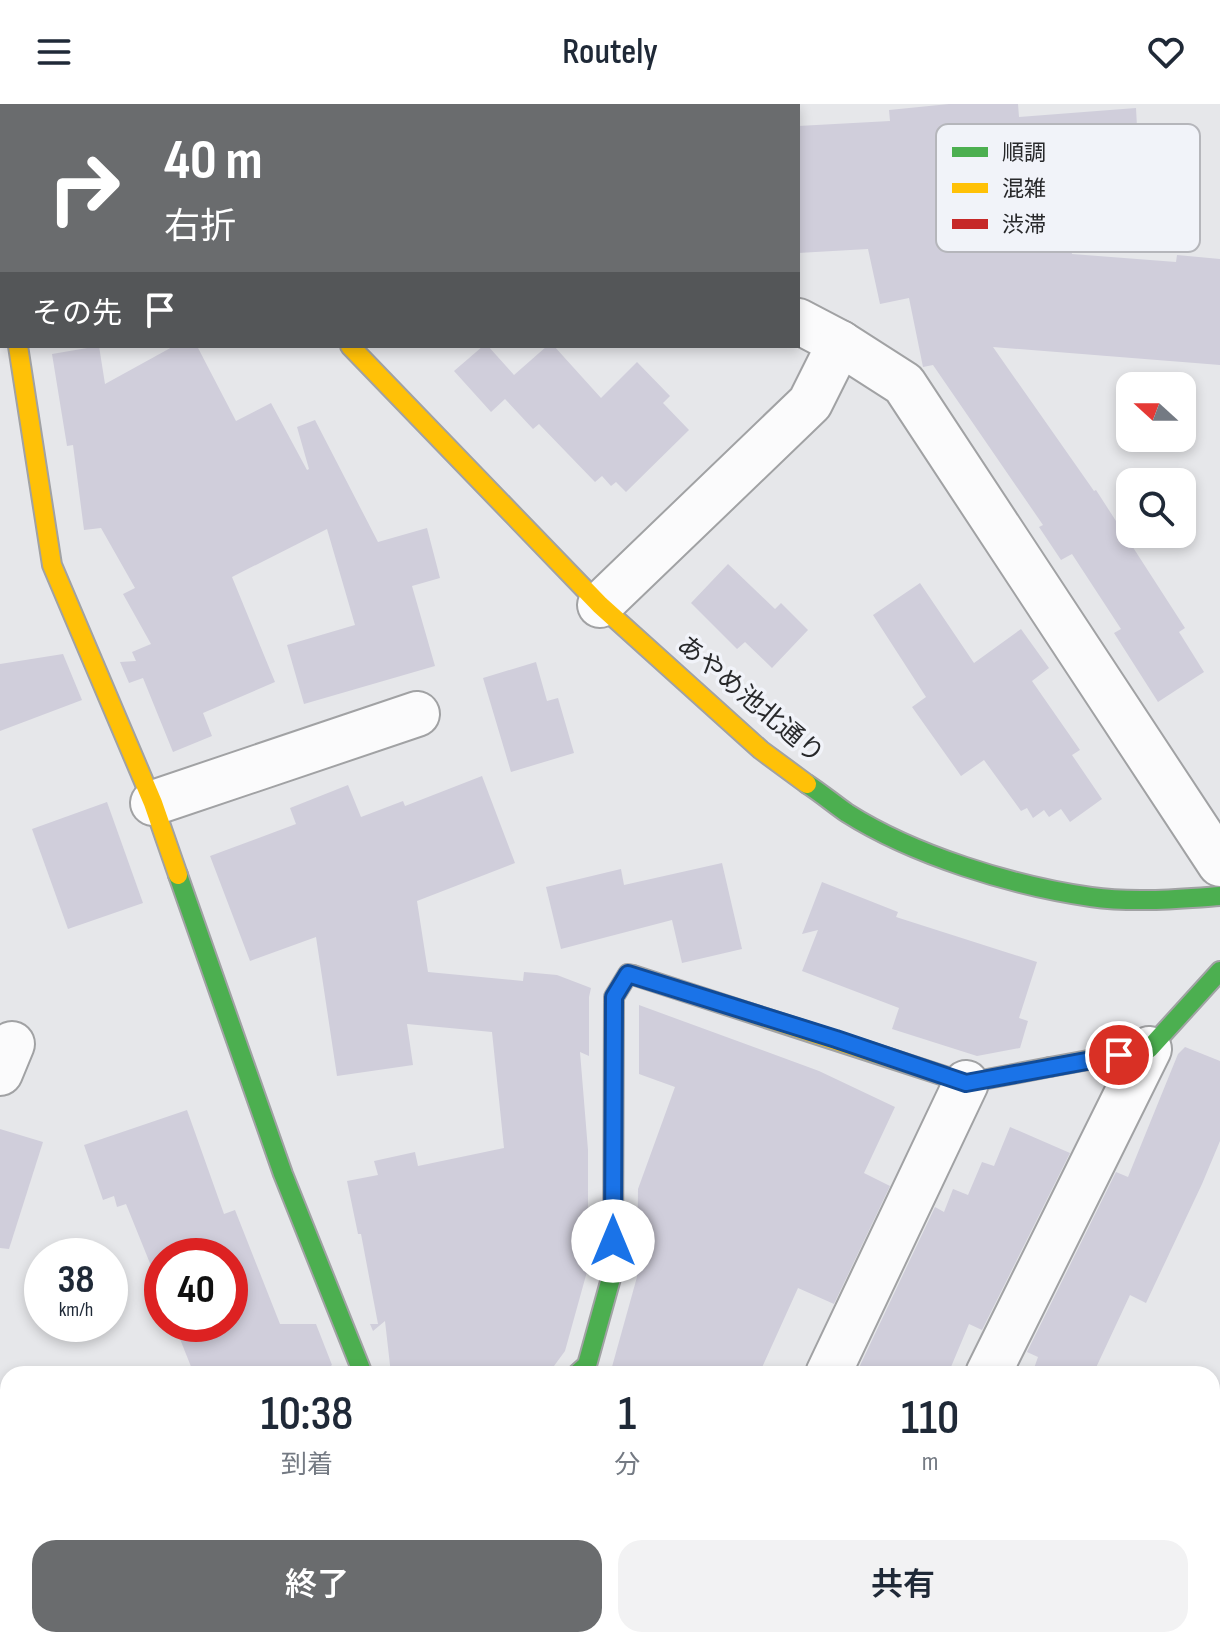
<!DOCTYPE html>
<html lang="ja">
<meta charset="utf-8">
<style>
body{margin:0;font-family:"Sofia Sans Condensed","Noto Sans JP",sans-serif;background:#f2f2f3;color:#1f2937;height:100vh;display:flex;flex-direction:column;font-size:30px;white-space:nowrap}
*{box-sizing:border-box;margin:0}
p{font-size:26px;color:#747a83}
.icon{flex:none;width:44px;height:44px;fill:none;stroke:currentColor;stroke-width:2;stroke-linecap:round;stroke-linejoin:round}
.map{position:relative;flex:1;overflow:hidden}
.panel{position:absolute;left:0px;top:1262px;width:1220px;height:282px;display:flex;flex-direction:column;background:#fff;border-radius:24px 24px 0 0;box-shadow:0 4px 12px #0003}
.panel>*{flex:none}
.banner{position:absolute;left:0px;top:0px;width:800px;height:244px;box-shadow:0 4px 12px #0003;background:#6a6c6e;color:#fff;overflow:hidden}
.needle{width:52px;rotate:291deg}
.fabs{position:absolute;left:1116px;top:268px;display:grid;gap:16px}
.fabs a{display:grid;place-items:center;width:80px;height:80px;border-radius:16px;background:#fff;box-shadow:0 4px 12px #0003;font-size:40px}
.speed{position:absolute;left:24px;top:1134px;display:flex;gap:16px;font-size:40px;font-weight:700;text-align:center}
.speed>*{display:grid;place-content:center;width:104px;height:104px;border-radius:50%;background:#fff;box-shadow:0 4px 12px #0003;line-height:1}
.speed small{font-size:20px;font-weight:400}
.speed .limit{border:12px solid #d22;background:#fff;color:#111}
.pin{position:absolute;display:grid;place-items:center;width:68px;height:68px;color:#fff;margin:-34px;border:4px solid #fff;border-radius:50%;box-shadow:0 2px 8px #0007}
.me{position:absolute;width:88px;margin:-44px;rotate:0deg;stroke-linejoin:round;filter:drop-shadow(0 0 6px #0008)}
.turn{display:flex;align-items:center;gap:28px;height:168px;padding:0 32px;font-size:36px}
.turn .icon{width:104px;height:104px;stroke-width:2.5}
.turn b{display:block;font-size:56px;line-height:68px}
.then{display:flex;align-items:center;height:76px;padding:0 32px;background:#0003;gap:16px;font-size:30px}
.eta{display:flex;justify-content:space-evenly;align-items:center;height:136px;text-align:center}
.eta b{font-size:48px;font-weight:600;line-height:56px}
.cta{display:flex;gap:16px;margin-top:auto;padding:16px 32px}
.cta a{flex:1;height:92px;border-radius:24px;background:#6a6c6e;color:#fff;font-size:32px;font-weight:600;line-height:92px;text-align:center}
.cta a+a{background:#f2f2f3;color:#1f2937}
header{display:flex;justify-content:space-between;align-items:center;height:104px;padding:0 32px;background:#fff;font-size:36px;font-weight:600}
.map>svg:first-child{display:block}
</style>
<header><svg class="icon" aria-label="menu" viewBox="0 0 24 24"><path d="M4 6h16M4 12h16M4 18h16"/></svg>Routely<svg class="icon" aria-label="heart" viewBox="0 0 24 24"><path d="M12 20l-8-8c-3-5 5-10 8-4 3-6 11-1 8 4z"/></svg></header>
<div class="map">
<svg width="1220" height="1543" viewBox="0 0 1220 1543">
<rect width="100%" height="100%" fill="#e6e7ea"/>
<g fill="#d0cedb">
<path d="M949 0H1018L1019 13 1136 4 1139 60 1057 67 1072 150 1176 158 1177 151 1220 155V261L993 243 1094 387 1096 386 1185 524 1179 528 1204 568 1158 598 1114 529 1121 525 1072 450 1061 456 1039 423 1043 421 933 261 923 263 909 194 880 200 868 145 798 149V22L890 17 889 6Z"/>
<path d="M99 242 105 280 174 242H197L236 317 271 299 307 366 309 365 297 323 315 316 378 438 427 424 440 474 412 482 435 562 304 600 287 541 355 521 327 425 232 473 275 578 203 609 212 632 173 648 143 574 129 579 120 558 136 557 132 548 151 540 123 490 135 484 101 424 84 426 73 341 67 342 52 250Z"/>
<path d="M483 242H488L514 271 547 242H554L601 294 637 258 670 292 663 299 689 326 626 388 616 378 611 382 602 372 595 378 539 320 533 325 505 295 491 308 454 267Z"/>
<path d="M728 460 775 505 781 499 808 526 772 564 745 538 737 545 691 499Z"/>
<path d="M920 479 974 559 1021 525 1049 564 1032 577 1080 646 1072 651 1102 695 1070 718 1061 705 1049 713 1044 706 1033 714 1027 704 1021 707 984 656 961 672 912 603 926 593 873 511Z"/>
<path d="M63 550 82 596 0 627V560Z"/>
<path d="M536 558 547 597 558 594 574 649 511 668 483 574Z"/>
<path d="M482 672 515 759 417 797 428 868 523 877 524 868 557 871 591 884 589 893V952L580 948 588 1046V1164L565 1247 554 1262 553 1270 469 1262 470 1270H391L385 1217 373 1227 370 1220H378L361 1130H358L347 1077 378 1071 374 1057 415 1048 418 1062 504 1044 492 928 407 920 413 961 337 972 316 833 250 857 210 752 296 720 290 704 348 681 361 713 403 697 405 702Z"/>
<path d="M107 698 143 799 68 825 32 725Z"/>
<path d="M722 759 742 845 682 859 672 816 561 845 546 783 621 765 624 781Z"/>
<path d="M822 778 898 808 896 813 1037 858 1019 914 1028 917 1020 944 977 952 892 925 899 904 802 867 818 826 802 830Z"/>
<path d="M639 901 819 967 895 1003 864 1069 890 1082 834 1200 798 1184 759 1270H610L637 1173 638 1085 675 983 639 970Z"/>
<path d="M1185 943 1220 957V1037L1202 1080 1146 1199 1130 1191 1093 1270H1032L1038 1253 1027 1248 1116 1068 1128 1073 1178 950Z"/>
<path d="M187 1006 224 1110 235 1106 280 1220H316L332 1261 321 1270H194L174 1220H230V1152H162V1189L126 1100 117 1103 114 1092 103 1096 84 1041Z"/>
<path d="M1010 1023 1070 1049 982 1226 969 1220 948 1270H856L935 1103 944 1108 953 1085 968 1091 982 1058 994 1062Z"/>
<path d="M0 1025 43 1038 9 1145 0 1144Z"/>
</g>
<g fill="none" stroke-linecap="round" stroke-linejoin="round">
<g stroke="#a1a2a4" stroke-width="48">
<g id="street">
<path d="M696 0V2"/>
<path d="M537 2 556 0"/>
<path d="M798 217 840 239 904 280 1220 760"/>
<path d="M600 501 810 299 840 239"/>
<path d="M153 699 417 610"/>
<path d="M0 969 12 940"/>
<path d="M828 1270 966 979"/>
<path d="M988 1270 1149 945"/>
<path d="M0 1438 8 1440"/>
<path d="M301 1536 319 1543"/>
<path d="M431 1536 433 1543"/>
<path d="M688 1543 692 1536"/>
<path d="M858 1543 861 1536"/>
</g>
</g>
<g stroke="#a1a2a4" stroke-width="22">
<g id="fast">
<path d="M807 680C821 689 834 700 847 709 913 751 1013 782 1091 793 1133 799 1178 795 1220 792"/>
<path d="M178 771 283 1070 363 1270"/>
<path d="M1050 963 1149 945 1220 867"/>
<path d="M577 1270 587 1261 613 1167 614 893 628 870 633 871"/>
</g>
</g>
<g stroke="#a1a2a4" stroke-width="22">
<g id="slow">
<path d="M18 242 52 461 153 699 178 771"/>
<path d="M350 242 600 501 761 646 807 680"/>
<path d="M633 871 966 979 1050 963"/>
</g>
</g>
<g stroke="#a1a2a4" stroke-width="22">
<path id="jam" d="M0 181 2 180"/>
</g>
<use href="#street" stroke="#fbfbfc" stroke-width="44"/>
<use href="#fast" stroke="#4caf50" stroke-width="18"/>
<use href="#slow" stroke="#ffc107" stroke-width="18"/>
<use href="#jam" stroke="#c62828" stroke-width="18"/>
</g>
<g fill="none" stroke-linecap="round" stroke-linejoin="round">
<g stroke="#114b97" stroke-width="20">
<path id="route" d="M613 1137 614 893 628 870 836 935 966 979 1119 951"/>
</g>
<use href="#route" stroke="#1a73e8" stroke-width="14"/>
</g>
<g text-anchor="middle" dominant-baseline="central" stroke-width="7" stroke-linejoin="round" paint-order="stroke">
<g font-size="26" fill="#28292b" stroke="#f1f3f9">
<text transform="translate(750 596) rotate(40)">あやめ池北通り</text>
</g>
</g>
<rect x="936" y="20" width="264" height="128" rx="12" fill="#f1f3f9" stroke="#b5b6bb" stroke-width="2"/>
<rect x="952" y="43" width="36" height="10" fill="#4caf50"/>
<rect x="952" y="79" width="36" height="10" fill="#ffc107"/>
<rect x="952" y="115" width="36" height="10" fill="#c62828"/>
<g font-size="22" fill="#28292b">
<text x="1002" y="56">順調</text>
<text x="1002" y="92">混雑</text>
<text x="1002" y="128">渋滞</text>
</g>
</svg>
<div class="fabs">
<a><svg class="needle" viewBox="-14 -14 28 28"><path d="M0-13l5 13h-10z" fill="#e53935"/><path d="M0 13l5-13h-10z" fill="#747a83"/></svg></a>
<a><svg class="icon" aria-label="search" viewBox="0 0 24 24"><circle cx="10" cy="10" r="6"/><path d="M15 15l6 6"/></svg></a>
</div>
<div class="speed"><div>38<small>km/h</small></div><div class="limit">40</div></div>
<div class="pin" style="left:1119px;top:951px;background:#d93025"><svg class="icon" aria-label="arrive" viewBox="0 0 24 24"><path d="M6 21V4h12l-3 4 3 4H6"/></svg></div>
<svg class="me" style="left:613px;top:1137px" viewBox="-20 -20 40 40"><circle r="19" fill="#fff"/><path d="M0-13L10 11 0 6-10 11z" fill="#1a73e8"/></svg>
<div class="banner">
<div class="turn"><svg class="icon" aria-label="right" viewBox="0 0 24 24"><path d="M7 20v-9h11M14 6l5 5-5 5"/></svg><div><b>40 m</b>右折</div></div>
<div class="then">その先<svg class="icon" aria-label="arrive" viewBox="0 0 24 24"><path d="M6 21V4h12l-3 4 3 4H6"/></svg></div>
</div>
<section class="panel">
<div class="eta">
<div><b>10:38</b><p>到着</p></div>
<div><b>1</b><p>分</p></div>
<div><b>110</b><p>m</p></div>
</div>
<div class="cta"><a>終了</a><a>共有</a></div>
</section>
</div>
